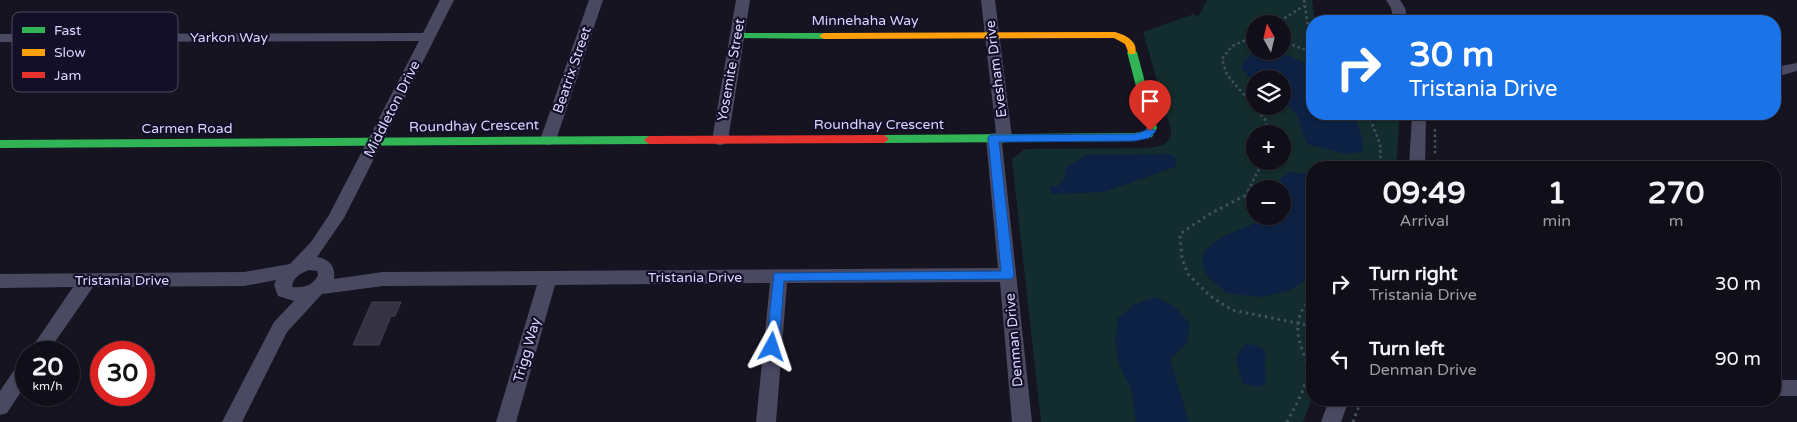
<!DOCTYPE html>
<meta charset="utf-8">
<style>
body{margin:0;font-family:"Varela Round",sans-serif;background:#191822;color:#f1f3f6;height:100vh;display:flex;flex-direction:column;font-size:19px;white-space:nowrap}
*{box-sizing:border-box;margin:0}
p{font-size:16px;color:#9c9ca2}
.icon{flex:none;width:28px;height:28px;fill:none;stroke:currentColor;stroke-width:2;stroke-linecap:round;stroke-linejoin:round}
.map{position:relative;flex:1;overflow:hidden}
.drawer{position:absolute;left:1306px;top:161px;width:475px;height:245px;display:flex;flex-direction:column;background:#100f19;border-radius:20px;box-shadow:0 1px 4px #0004,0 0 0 1px #302f38}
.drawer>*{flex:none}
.banner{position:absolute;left:1306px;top:15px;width:475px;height:105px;border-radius:20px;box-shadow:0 1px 4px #0004,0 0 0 1px #302f38;background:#1a73e8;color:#fff;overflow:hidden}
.needle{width:32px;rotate:352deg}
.tools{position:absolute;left:1246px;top:15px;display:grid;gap:10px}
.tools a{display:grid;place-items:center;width:45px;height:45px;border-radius:50%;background:#100f19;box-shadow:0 1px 4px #0004,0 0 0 1px #302f38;font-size:25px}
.speed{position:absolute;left:15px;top:341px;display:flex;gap:10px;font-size:25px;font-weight:700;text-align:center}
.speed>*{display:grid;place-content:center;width:65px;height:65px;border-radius:50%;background:#100f19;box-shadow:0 1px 4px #0004,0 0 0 1px #302f38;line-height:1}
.speed small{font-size:12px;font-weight:400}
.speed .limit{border:8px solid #d22;background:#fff;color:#111}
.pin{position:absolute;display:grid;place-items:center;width:42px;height:42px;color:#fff;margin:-51px -21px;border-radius:50% 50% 50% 0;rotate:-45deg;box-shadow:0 0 5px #0007}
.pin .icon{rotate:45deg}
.me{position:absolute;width:55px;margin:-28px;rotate:5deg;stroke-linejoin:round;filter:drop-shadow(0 0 4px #0008)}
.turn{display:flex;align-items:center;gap:18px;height:105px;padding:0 20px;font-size:22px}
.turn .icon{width:65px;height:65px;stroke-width:2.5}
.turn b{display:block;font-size:35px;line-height:42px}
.eta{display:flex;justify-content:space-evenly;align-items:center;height:85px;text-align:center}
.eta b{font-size:30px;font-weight:800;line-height:35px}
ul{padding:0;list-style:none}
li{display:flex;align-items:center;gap:15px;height:75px;padding:0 20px}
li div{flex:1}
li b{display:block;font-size:19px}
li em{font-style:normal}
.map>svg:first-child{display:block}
</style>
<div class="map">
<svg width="1797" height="422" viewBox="0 0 1797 422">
<rect width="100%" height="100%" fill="#161421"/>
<path fill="#132c2d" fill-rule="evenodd" d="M1207 0H1312L1315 21H1312V114H1400L1396 167 1312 168V399L1303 422H1041L1012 159 1025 149 1148 148C1160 147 1172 144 1171 130L1143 32 1194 14 1198 17ZM1255 24H1282V51H1255ZM1255 79H1282V106H1255ZM1255 134H1282V161H1255ZM1255 189H1282V216H1255Z"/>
<g fill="#0d2144">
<path d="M1256 51C1276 51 1297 55 1312 70V114H1353L1362 137 1363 152 1344 154 1307 144 1296 113 1283 103 1282 79H1255V84L1241 67 1247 58Z"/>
<path d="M1172 154 1176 159 1175 167 1104 192 1051 194 1050 186H1058L1064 179 1066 167 1087 155Z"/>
<path d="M1289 172 1312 175V275L1291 290 1261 297 1227 293 1209 278 1203 268V252L1222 237 1255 223 1261 216H1282V189H1278L1281 178Z"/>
<path d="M1155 297 1174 306 1190 324 1187 343 1170 359 1189 422H1136L1131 389 1119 365 1115 339 1118 318 1134 305Z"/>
<path d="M1247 344 1258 346 1265 350C1267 358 1264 361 1265 368 1265 375 1267 377 1265 385L1255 387 1242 383 1236 358 1242 347Z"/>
</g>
<path fill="#343243" stroke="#433f54" d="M372 302H401L395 316H391L379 345H353Z"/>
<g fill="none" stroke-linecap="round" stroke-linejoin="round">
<g stroke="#44505f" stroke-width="2.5" stroke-dasharray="2.5 3" stroke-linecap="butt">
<path d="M1304 0 1312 53"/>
<path d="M1275 24 1304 6"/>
<path d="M1255 36 1232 46 1222 59 1227 75 1265 119 1268 134"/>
<path d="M1282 41 1311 52"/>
<path d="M1368 114 1380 144 1381 168"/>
<path d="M1435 129V156"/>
<path d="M1248 191 1263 161"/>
</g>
<g stroke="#44505f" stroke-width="3" stroke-dasharray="2.5 4" stroke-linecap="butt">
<path d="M1249 190 1246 195 1208 215 1180 234 1182 259 1188 274 1210 296 1232 310 1312 326"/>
<path d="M1287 422C1295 406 1306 389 1308 371 1308 364 1305 358 1303 352 1295 332 1295 313 1312 298"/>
<path d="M1353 422 1361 400"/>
</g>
<g fill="#4a4962" fill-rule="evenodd">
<path d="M440 0H454L344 218 317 257C329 259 336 266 334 279L383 272 998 268 986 138 989 134 996 133 981 0H995L1012 138 1009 142 1002 143 1032 422H1012L1000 282 787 283 776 422H756L770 283 555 285 516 422H496L537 285 383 286 322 294 287 332 242 422H222L274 322 294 301 278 296 274 285 276 280 244 286 93 287 48 352H29L73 287 0 288V274L244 272 290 264 311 242 329 215 419 41 0 42V34L423 33ZM309 270 317 271 318 275C313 286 303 288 292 287 293 277 301 273 309 270Z"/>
<path d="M589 0H603L556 140 553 144 548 145 543 144 540 140Z"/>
<path d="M736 0H750L728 140 725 144 720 145 715 144 712 140Z"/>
<path d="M1386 0H1400L1405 8 1408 21H1394L1391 8Z"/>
<path d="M1797 63V71L1775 77V67Z"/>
<path d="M1412 114H1426L1425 168H1409Z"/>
<path d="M26 361V384L7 413 0 415V391L19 363Z"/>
<rect x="1775" y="380" width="22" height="16"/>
<path d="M1329 400H1349L1341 422H1321Z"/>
</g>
<g fill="#30b455" fill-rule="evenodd">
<path d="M737 33H824L829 36 824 39 734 38 732 36Z"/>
<path d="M1132 49 1137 52 1157 128 1152 137 1134 141 884 143 879 139 884 135 1134 133 1145 131 1147 128 1127 52Z"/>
<path d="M649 136 654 140 649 144 0 148V140Z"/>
</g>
<path fill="#ff9f0a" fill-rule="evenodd" d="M1115 32C1126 35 1139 42 1135 54H1129L1125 44 1114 38 824 39 819 36 824 33Z"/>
<path fill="#e5322d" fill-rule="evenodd" d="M884 135 889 139 884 143 649 144 644 140 649 136Z"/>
</g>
<path fill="#1a73e8" stroke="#114b97" d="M1150 128 1156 131 1149 138 1134 141 999 142 1014 275 1012 279 784 281 779 347 777 351 772 352 768 351 766 347 774 273 1001 271 988 138 990 135 1134 134 1142 132Z"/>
<g text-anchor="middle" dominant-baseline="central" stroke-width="4.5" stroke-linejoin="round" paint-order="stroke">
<g font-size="14" fill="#d9d4ff" stroke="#130f26">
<text x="865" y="20">Minnehaha Way</text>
<text x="229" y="37">Yarkon Way</text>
<text transform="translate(996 69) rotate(-97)">Evesham Drive</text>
<text transform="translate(572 70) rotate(-71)">Beatrix Street</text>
<text transform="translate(731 70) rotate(-80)">Yosemite Street</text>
<text transform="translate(392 109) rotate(-63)">Middleton Drive</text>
<text x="879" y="124">Roundhay Crescent</text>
<text transform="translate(474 126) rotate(-1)">Roundhay Crescent</text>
<text x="187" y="128">Carmen Road</text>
<text x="695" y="277">Tristania Drive</text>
<text x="122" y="280">Tristania Drive</text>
<text transform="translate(1014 340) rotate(-95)">Denman Drive</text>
<text transform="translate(527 350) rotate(-74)">Trigg Way</text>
</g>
</g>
<rect x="12" y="12" width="166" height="80" rx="8" fill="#130f26" stroke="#4e4a67" stroke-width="1"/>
<rect x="22" y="27" width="23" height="6" fill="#30b455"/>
<rect x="22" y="49" width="23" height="7" fill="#ff9f0a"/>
<rect x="22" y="72" width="23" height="6" fill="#e5322d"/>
<g font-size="14" fill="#d9d4ff">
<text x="54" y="35">Fast</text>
<text x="54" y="57">Slow</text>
<text x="54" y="80">Jam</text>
</g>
</svg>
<div class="tools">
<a><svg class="needle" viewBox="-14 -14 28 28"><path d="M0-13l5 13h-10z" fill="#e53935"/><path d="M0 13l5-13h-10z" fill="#9c9ca2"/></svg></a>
<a><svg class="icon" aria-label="layers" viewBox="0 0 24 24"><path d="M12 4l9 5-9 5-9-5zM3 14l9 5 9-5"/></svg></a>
<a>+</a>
<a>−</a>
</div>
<div class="speed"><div>20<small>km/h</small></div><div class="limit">30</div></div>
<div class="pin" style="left:1150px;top:131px;background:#d93025"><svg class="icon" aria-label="arrive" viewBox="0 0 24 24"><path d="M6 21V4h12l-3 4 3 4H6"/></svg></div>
<svg class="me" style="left:772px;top:347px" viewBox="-20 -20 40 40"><path d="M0-17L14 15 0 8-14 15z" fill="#1a73e8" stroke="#fff" stroke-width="4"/></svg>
<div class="banner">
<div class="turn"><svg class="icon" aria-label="right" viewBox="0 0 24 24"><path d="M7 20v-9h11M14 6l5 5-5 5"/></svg><div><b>30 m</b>Tristania Drive</div></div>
</div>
<section class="drawer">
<div class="eta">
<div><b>09:49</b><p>Arrival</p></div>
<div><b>1</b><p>min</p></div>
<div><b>270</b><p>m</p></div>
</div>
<ul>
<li><svg class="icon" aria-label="right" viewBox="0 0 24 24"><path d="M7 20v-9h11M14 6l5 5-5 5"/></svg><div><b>Turn right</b><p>Tristania Drive</p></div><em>30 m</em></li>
<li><svg class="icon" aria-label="left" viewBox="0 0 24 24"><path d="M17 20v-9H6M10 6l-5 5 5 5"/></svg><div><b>Turn left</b><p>Denman Drive</p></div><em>90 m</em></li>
</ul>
</section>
</div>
